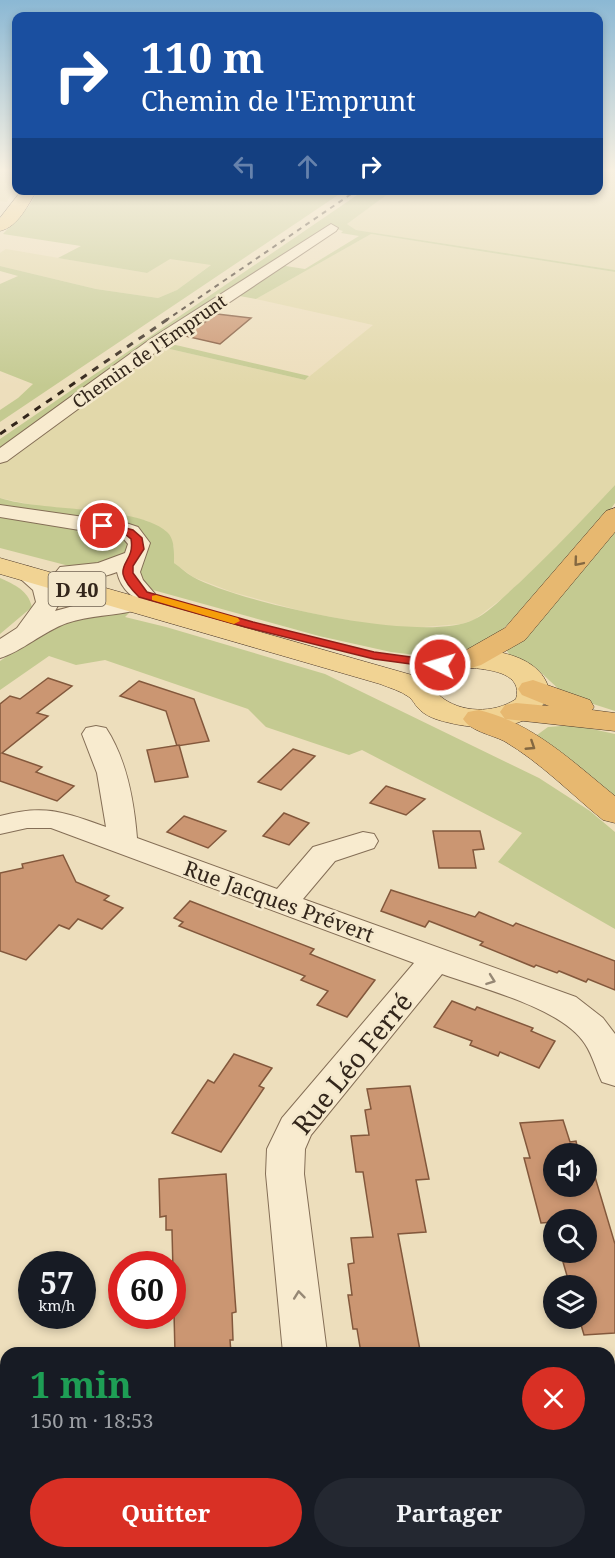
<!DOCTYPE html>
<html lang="fr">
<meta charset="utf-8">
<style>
body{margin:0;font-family:"Noto Serif",serif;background:#242831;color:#f1f3f6;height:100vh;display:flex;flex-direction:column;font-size:22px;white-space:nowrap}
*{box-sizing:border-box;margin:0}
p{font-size:20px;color:#9ea1a6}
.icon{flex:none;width:33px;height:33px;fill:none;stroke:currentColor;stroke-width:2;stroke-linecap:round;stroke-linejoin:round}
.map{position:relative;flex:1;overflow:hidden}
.panel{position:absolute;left:0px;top:1347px;width:615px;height:212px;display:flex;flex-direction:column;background:#171b24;border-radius:18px 18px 0 0;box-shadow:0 3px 9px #0003}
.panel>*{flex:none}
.banner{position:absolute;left:12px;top:12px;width:591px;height:183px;border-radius:12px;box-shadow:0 3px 9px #0003;background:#1a4fa0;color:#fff;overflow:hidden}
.fabs{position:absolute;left:543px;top:1143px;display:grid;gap:12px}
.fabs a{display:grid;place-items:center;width:54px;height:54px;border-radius:50%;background:#171b24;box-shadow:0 3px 9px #0003;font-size:30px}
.speed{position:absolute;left:18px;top:1251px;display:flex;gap:12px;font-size:30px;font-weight:700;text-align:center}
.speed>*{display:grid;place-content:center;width:78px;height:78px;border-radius:50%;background:#171b24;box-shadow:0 3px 9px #0003;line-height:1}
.speed small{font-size:15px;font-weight:400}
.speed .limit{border:9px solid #d22;background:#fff;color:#111}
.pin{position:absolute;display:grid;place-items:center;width:51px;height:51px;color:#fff;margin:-26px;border:3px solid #fff;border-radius:50%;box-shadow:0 2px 6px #0007}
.me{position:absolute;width:66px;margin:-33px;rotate:275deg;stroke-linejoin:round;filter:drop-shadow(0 0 4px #0008)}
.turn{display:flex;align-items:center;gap:21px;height:126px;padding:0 30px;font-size:27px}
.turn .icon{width:78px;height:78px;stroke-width:2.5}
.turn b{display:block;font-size:42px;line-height:51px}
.lanes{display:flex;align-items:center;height:57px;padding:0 30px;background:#0003;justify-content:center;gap:30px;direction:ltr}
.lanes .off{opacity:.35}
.round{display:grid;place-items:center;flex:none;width:63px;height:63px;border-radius:32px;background:#242831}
.headline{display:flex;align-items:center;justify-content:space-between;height:102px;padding:0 30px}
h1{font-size:36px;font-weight:700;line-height:45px;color:#1e9e55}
.action{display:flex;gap:12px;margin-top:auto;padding:12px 30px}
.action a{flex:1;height:69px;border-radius:36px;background:#d93025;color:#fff;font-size:24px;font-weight:700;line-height:69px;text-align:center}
.action a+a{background:#242831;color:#f1f3f6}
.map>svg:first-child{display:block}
</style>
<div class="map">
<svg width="615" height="1558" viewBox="0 0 615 1558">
<rect width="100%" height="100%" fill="#eddebc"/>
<g fill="#e2d8aa">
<path d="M0 168H8L13 176V189L7 202 0 201Z"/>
<path d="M599 168H615V270L356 230 347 224 392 191 598 190Z"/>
<path d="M371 234 615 272V485L550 554 504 597 474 620 461 624 409 628 363 623 305 612 232 592 193 577 174 563V546L148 521 112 513 38 506 0 498V464L161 347 305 380 373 325 256 299Z"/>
<path d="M6 249 147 273 170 258 212 264 177 290 158 298 96 289 0 266V253Z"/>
</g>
<g fill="#c4ca91">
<path d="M38 191H344L0 422V410L18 398 33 384 0 371V284L18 276 0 271V266L96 289 158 298 177 290 211 265 170 259 147 273 58 258 81 246 3 234 29 206Z"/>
<path d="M363 191H392L347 224 356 230 615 270V272L371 234 256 299 234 295 279 265 305 269 359 236 341 233 343 231 330 227 0 453V439Z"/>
<path d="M163 342 309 376 305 380 161 347 0 463V460Z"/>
<path d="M615 485V503L608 513 534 598 494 638 478 646 454 652 416 655 391 652 319 636 153 590 138 578 143 537 0 508V498C42 512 137 505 167 532 175 539 174 553 174 563 180 567 186 573 193 577 240 603 424 644 473 620 490 612 505 595 519 583 552 552 584 518 615 485Z"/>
<path d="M0 515 126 535 132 546 119 560 73 567 0 548Z"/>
<path d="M615 526V711L565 695 535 667 510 656 507 651Z"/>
<path d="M0 578C15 585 28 590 32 607L0 634Z"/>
<path d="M114 609 130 612 125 617 166 627 325 674 539 778 590 811 615 832V929L498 862 522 833 362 750 349 755 266 727 248 709 105 660 76 665 49 656 0 690V661L51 627Z"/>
<path d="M574 725 615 734V802L540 743 537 735 548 727Z"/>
</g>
<g fill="#cb9672" stroke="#83583c" stroke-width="1.5">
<path d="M217 314 251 318 220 344 185 336Z"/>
<path d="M48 678 72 686 37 713 48 716 2 753 42 767 36 772 74 786 57 801 0 781V704L10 696 20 699Z"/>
<path d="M139 681 194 699 209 741 177 746 166 711 120 696Z"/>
<path d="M179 745 188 777 155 782 147 750Z"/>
<path d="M293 749 315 756 281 790 258 782Z"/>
<path d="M386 786 425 799 406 815 370 803Z"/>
<path d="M284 813 309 823 289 845 263 836Z"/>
<path d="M184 816 226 831 208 848 167 832Z"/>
<path d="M433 831H480L484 849 473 850 476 868H439Z"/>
<path d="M63 855 76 882 109 896 104 900 123 908 102 929 78 919 69 929 59 925 26 960 0 951V873L23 868 22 864Z"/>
<path d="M391 890 475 917 479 912 513 926 516 923 615 961V990L588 979 586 982 559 971 557 973 536 965 534 967 480 945 483 942 429 921 425 927 381 911Z"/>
<path d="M190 901 314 949 310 954 375 980 347 1017 317 1005 328 991 301 980 305 976 179 926 183 922 174 918Z"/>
<path d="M452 1001 475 1010 477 1007 533 1028 531 1031 555 1041 539 1068 500 1052 498 1056 470 1045 472 1041 434 1027Z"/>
<path d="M234 1054 272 1068 259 1086 264 1088 221 1152 172 1133 208 1080 214 1083Z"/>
<path d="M410 1086 429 1179 416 1180 426 1232 398 1234 420 1350 361 1353 357 1329H353L348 1295H352L348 1264 354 1263 351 1238 373 1237 363 1172H356L351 1136 369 1135 365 1110 371 1109 367 1089Z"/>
<path d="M563 1120 570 1142 576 1141 579 1154H554V1186H586V1167H592L615 1244V1333L584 1335 579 1318H586V1286H570L563 1262 566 1261 564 1252H586V1220H554V1222L541 1223 524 1158H530L520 1123Z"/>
<path d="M226 1174 236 1312 232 1313 233 1340H230L231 1353H175L172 1230H166V1216L160 1217 159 1179Z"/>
</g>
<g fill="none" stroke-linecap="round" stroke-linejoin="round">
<g stroke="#846e56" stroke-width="2">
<g id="minor">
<path d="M331 224 338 228 336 231 164 346 7 461 0 463V448L152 338Z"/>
<path d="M0 505 126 523 138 527 150 543 140 572 143 580 155 594 151 599C134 603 121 589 117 572 100 579 77 581 60 577L56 572 60 567 98 563 125 553 128 544 122 537 0 517Z"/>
<path d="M26 566C45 571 55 584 60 602L55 611C80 604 112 594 137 600L141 605 137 610C114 616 90 615 67 623 44 631 21 652 0 658V639L17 628 36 602 33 590 14 573 18 568Z"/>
<path d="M96 726 106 728C127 760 134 801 137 838L277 889 313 847 363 832 374 834 378 841 374 848 335 861 303 899 576 997 603 1018 615 1034V1086L602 1082C596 1070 593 1056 585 1044 562 1008 483 989 442 974L311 1135 305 1149 304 1174 327 1353H283L266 1174 267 1149 282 1118 414 963 51 828H27L0 834V816C45 804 64 812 106 827L97 773 82 734 86 728Z"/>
<path d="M276 1552H324L322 1558H274Z"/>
</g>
</g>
<g stroke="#513c2b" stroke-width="1">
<g id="primary">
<path d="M22 190H37C28 205 18 227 0 231V218Z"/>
<path d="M0 558 412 675C437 640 533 641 548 686 550 692 547 698 544 703 525 733 476 730 446 722 437 720 425 716 418 708 415 705 413 700 409 697 401 691 390 688 380 684L0 574ZM473 668C493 670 523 674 516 699 494 714 460 713 440 696L438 693C442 670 453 670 473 668Z"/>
</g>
</g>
<g stroke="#513c2b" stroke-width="1">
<g id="trunk">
<path d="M615 508V532L525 640 481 665 471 668 461 665 456 659 461 653 505 628 606 511Z"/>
<path d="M533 680 590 700 594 707 592 710 615 713V731L505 719 500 712 505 705 516 703 549 706 522 695 518 689 522 683Z"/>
<path d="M479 710C533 723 573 762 615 796V823L603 820C571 794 540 762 504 741 490 734 472 732 463 719L468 712Z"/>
</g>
</g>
<use href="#minor" fill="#f8ebcf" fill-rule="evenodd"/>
<use href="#primary" fill="#f1d393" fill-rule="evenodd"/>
<use href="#trunk" fill="#e7b870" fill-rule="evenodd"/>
<path stroke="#33261b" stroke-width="2" stroke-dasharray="5 5" stroke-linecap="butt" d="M165 321 357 190"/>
<path stroke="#33261b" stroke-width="3" stroke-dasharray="7 7" stroke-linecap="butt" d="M0 434 168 319"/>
</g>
<defs><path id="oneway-chevron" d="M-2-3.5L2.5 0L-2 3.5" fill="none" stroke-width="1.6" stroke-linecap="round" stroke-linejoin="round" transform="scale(1.5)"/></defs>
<g stroke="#846841">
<use href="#oneway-chevron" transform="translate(578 562) rotate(130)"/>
<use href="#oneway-chevron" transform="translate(531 746) rotate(33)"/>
</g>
<g stroke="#968875">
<use href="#oneway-chevron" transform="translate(491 980) rotate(20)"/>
<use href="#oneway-chevron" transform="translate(299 1295) rotate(-96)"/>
</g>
<linearGradient id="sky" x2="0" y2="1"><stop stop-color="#8bb8d4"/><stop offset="0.44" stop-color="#f7f0e1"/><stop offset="1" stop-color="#f7f0e1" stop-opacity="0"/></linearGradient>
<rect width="615" height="386" fill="url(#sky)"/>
<path fill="#d93025" stroke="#8d1f18" stroke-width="1.5" d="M103 522 133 530 142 538 144 549 133 566V573L147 592 253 622 374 652 440 661 446 665 440 668 374 659 245 627 139 597C105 563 136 567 131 539L126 535 99 528 98 526Z"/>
<path fill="#f59e0b" d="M156 595 238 618 240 621 234 624 152 600V596Z"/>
<g text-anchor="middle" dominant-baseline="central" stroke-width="5" stroke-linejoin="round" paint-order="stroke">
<g font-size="18" fill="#33261b" stroke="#f4e8cc">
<text transform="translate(149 351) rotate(-35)">Chemin de l'Emprunt</text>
</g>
<rect fill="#f4e8cc" stroke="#6d6050" stroke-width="1.5" x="48.5" y="572" width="57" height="34" rx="4.5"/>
<g font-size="20" font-weight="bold" fill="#33261b">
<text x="77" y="589">D 40</text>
</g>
<g font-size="21" fill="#33261b" stroke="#f4e8cc">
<text transform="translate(279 901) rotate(20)">Rue Jacques Prévert</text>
</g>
<g font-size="26" fill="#33261b" stroke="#f4e8cc">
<text transform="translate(352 1063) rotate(-51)">Rue Léo Ferré</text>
</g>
</g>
</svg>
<div class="fabs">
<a><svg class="icon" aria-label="sound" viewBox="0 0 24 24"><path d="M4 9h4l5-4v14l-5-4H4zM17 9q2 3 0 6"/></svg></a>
<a><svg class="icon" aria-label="search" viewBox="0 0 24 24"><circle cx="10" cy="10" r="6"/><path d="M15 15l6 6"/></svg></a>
<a><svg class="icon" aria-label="layers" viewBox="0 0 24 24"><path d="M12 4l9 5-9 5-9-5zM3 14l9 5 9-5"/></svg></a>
</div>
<div class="speed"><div>57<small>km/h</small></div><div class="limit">60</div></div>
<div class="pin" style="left:103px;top:526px;background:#d93025"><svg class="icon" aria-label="arrive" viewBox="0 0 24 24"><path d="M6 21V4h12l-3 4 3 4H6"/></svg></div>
<svg class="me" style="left:440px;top:665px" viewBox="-20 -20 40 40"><circle r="17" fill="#d93025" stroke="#fff" stroke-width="3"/><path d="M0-11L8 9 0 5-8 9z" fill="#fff"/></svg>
<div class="banner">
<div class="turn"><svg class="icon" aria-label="right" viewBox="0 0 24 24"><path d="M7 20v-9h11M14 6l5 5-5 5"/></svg><div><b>110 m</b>Chemin de l'Emprunt</div></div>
<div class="lanes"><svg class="icon off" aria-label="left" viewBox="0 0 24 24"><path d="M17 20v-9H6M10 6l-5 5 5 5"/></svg><svg class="icon off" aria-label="ahead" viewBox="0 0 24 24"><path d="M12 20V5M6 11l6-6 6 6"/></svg><svg class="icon" aria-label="right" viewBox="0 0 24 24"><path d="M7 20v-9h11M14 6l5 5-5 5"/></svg></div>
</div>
<section class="panel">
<div class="headline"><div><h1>1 min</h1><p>150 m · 18:53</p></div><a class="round" style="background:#d93025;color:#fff"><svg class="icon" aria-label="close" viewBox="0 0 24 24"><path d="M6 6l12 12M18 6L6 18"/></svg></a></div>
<div class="action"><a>Quitter</a><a>Partager</a></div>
</section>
</div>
